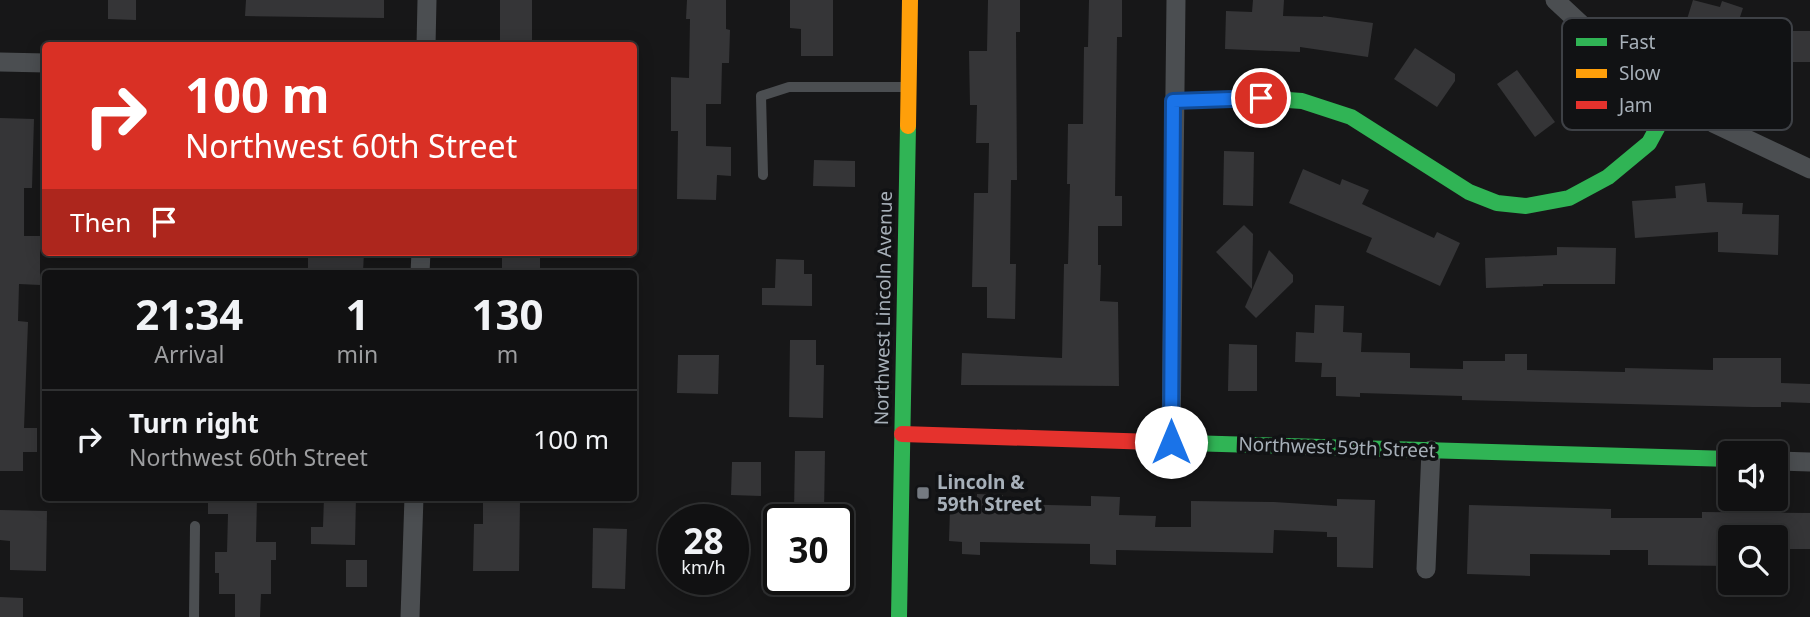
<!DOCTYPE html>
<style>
body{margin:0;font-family:"Noto Sans",sans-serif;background:#1a1a1b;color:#f1f3f6;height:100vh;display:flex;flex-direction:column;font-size:26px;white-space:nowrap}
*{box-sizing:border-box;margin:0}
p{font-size:23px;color:#9c9d9f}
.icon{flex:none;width:38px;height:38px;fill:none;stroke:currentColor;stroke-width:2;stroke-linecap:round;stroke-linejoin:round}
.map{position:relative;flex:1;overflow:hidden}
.sheet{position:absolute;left:42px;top:270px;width:595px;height:231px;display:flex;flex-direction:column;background:#111112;border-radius:7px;box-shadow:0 4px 18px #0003,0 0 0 2px #303132}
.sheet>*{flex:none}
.banner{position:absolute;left:42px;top:42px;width:595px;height:214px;border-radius:7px;box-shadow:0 4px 18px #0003,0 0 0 2px #303132;background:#d93025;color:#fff;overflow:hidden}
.buttons{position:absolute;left:1718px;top:441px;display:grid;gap:14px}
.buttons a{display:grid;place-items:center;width:70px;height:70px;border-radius:7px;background:#111112;box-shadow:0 4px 18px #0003,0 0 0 2px #303132;font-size:35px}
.speed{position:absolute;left:658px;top:504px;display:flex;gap:14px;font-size:35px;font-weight:700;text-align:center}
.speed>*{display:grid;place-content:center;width:91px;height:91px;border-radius:50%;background:#111112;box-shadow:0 4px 18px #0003,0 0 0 2px #303132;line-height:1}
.speed small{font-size:18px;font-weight:400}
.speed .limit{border:4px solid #111;border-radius:10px;background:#fff;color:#111}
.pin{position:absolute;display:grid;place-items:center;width:60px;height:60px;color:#fff;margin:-30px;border:4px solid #fff;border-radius:50%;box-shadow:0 2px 7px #0007}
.me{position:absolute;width:77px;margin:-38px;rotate:0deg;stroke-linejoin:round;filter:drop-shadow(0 0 5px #0008)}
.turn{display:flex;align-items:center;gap:24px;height:147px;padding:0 28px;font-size:32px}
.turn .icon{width:91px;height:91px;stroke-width:2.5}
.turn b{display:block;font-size:49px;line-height:60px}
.then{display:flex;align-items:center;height:66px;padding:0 28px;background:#0003;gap:14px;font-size:26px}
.eta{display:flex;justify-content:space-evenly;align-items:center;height:119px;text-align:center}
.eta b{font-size:42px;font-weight:700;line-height:49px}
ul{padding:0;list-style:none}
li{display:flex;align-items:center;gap:21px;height:98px;padding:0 28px;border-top:2px solid #303132}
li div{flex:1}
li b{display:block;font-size:26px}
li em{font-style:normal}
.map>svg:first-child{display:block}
</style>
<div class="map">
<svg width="1810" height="617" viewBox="0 0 1810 617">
<rect width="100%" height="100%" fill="#171718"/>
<g fill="#353537">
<path d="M108 0H136V20L108 19Z"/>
<path d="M246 0H384V18L245 16Z"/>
<rect x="500" y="0" width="32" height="42"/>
<path d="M687 0H726V29L730 30 729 63H722L721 104H706V146L731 147V176L717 175 716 200 677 199 678 131H671V77L689 78 690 19H686Z"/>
<path d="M790 0H833V56H801V29L790 28Z"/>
<path d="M988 0H1020V32H1016L1017 180H1011L1010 264H1016L1015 319 987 318V287H972L974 193H988L989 143H976L977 105H970L969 51H987Z"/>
<path d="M1089 0H1122V37H1117L1115 196H1122V226H1098V265H1101L1100 301 1118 302 1119 386 961 385 962 353 1062 358 1064 264H1068L1070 184H1067L1068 124H1083L1084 47H1088Z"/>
<path d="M1253 0H1284L1283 16 1323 17V16L1373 23 1368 57 1300 47V52L1225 49 1226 11 1252 12Z"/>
<path d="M1693 0 1720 7 1722 1 1743 8 1738 23 1750 27 1742 51 1683 32Z"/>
<rect x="1772" y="31" width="38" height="31"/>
<path d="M1415 48 1455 74V81L1437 107 1394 79Z"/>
<path d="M1517 70 1555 122 1535 137 1497 84Z"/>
<path d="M0 118 34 119 32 188H24V236H40V285L19 284 18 321 28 322 24 428H37V452H23V471H0Z"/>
<path d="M1224 151 1254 152 1253 206 1223 205Z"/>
<path d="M814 160 855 161V187L813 186Z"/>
<path d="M1303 169 1340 185 1342 179 1369 190 1362 204 1434 238 1437 232 1460 243 1440 286 1366 252 1372 238 1289 203Z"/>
<path d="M1705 183 1707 202 1743 203 1742 214 1779 215 1778 255 1718 252V232L1635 238 1632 201 1676 198 1675 186Z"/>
<path d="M1244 225 1253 234 1252 289 1216 252Z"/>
<path d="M1557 247 1616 248 1615 284H1543V286L1486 288 1485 258 1557 255Z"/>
<path d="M1269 250 1293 275V282L1256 318 1245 307Z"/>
<path d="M316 252H364L363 273H308V255L316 256Z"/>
<rect x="502" y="252" width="38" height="21"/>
<path d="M776 259 804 260V274H812V306L762 305V288H775Z"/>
<path d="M1315 305 1344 306 1343 332 1362 333 1361 352 1410 353V368L1463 369V361H1505V354H1527V370L1625 372V368L1713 370V358H1781V383L1810 384V403L1781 402V407H1752L1462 400V396L1360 393V397L1336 396V377H1321L1322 363 1295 362 1296 332 1314 333Z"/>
<path d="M790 340H816V365H824L823 418 789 417Z"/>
<path d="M1229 344 1257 345V391H1228Z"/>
<path d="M678 355H719L718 394 677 393Z"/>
<path d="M795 451H825L824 513H794Z"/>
<path d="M732 462H761V496L731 495Z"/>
<path d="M977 494 1003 495 1002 504 1091 506V496L1120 497 1119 515 1156 516 1155 527H1191V501L1274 502 1337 506V499L1375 500 1373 568 1337 567V537H1327V532L1274 530 1273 553 1116 550V565L1090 564V544L980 542V555L962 554V542L949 541 950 509H976Z"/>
<path d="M208 497H257L256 542H276V560H271V594H261L260 617H235V594H219V573H215V552H227L228 514H208Z"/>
<path d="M324 497H356L355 545 311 544V527H323Z"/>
<path d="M483 501H520L519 571H473L474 524H483Z"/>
<path d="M1469 505 1611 509V518H1702V512L1810 513V549H1781L1782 537H1731V566L1648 565V550H1610V555L1530 554V576L1467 574Z"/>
<path d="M0 510 47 511 46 571 10 570V541L0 540Z"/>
<path d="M593 528 627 529 625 589 592 588Z"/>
<rect x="346" y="560" width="21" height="27"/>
<path d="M0 597 23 598V617H0Z"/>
</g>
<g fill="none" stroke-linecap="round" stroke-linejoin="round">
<g stroke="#4b4e51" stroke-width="10">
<path d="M763 175 761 96 789 87H908"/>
<path d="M194 617 195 526"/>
</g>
<g stroke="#4b4e51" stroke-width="19">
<path d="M1555 0 1613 54 1674 97 1715 124 1810 169"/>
<path d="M426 46 427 0"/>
<path d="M0 62 46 63"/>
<path d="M420 273 421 252"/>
<path d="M1171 442 1176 0"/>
<path d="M1776 461 1810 462"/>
<path d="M1426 569 1431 450"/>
<path d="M410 617 414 497"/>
</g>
<g stroke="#30b455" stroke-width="16">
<path d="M1173 101 1261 98 1302 101 1351 117 1469 192 1497 203 1526 206 1569 198 1608 177 1649 143 1674 97"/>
<path d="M1154 442 1731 459"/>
<path d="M899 617 908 126"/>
</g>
<path stroke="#ff9f0a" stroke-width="16" d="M908 126 910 0"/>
<path stroke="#e5322d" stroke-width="16" d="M902 434 1154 442"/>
</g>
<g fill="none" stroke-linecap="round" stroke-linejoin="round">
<g stroke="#114b97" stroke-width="18">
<path id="route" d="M1171 442 1173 101 1261 98"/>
</g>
<use href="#route" stroke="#1a73e8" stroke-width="12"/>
</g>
<rect fill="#757a81" stroke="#111214" stroke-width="2.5" x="916" y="486" width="14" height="14" rx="3.5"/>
<g text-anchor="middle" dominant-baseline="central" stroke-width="7" stroke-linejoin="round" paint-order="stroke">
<g font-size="19" fill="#a7b0b9" stroke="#111214">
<text transform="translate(883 308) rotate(-89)">Northwest Lincoln Avenue</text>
<text transform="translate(1337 447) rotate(2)">Northwest 59th Street</text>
</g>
<g font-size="19" font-weight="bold" fill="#a7b0b9" stroke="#111214" text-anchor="start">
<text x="937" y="482">Lincoln &amp;<tspan x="937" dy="22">59th Street</tspan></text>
</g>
</g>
<rect x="1562" y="18" width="230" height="112" rx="10" fill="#111214" stroke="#3e4146" stroke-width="2"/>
<rect x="1576" y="38" width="31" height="8" fill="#30b455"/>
<rect x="1576" y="69" width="31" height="9" fill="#ff9f0a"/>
<rect x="1576" y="101" width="31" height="8" fill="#e5322d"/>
<g font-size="19" fill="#a7b0b9">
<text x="1619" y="49">Fast</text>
<text x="1619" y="80">Slow</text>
<text x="1619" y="112">Jam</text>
</g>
</svg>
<div class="buttons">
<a><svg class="icon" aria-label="sound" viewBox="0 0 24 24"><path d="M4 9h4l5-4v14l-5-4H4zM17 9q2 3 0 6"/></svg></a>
<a><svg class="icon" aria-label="search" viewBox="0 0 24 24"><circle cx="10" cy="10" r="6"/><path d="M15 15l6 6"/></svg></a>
</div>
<div class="speed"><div>28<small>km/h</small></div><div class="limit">30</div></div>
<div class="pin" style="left:1261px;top:98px;background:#d93025"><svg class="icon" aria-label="arrive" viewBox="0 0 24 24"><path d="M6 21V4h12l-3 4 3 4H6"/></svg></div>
<svg class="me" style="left:1171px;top:442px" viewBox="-20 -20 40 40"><circle r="19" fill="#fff"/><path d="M0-13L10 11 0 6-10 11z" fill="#1a73e8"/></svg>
<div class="banner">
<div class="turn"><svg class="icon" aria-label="right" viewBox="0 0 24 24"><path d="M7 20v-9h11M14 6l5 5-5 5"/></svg><div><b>100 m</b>Northwest 60th Street</div></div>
<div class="then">Then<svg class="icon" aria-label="arrive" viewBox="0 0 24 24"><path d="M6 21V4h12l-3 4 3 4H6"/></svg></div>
</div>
<section class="sheet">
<div class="eta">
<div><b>21:34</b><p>Arrival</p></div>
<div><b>1</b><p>min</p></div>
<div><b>130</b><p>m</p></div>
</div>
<ul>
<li><svg class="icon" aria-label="right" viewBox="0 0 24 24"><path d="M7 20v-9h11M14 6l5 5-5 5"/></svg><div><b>Turn right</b><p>Northwest 60th Street</p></div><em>100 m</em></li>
</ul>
</section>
</div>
